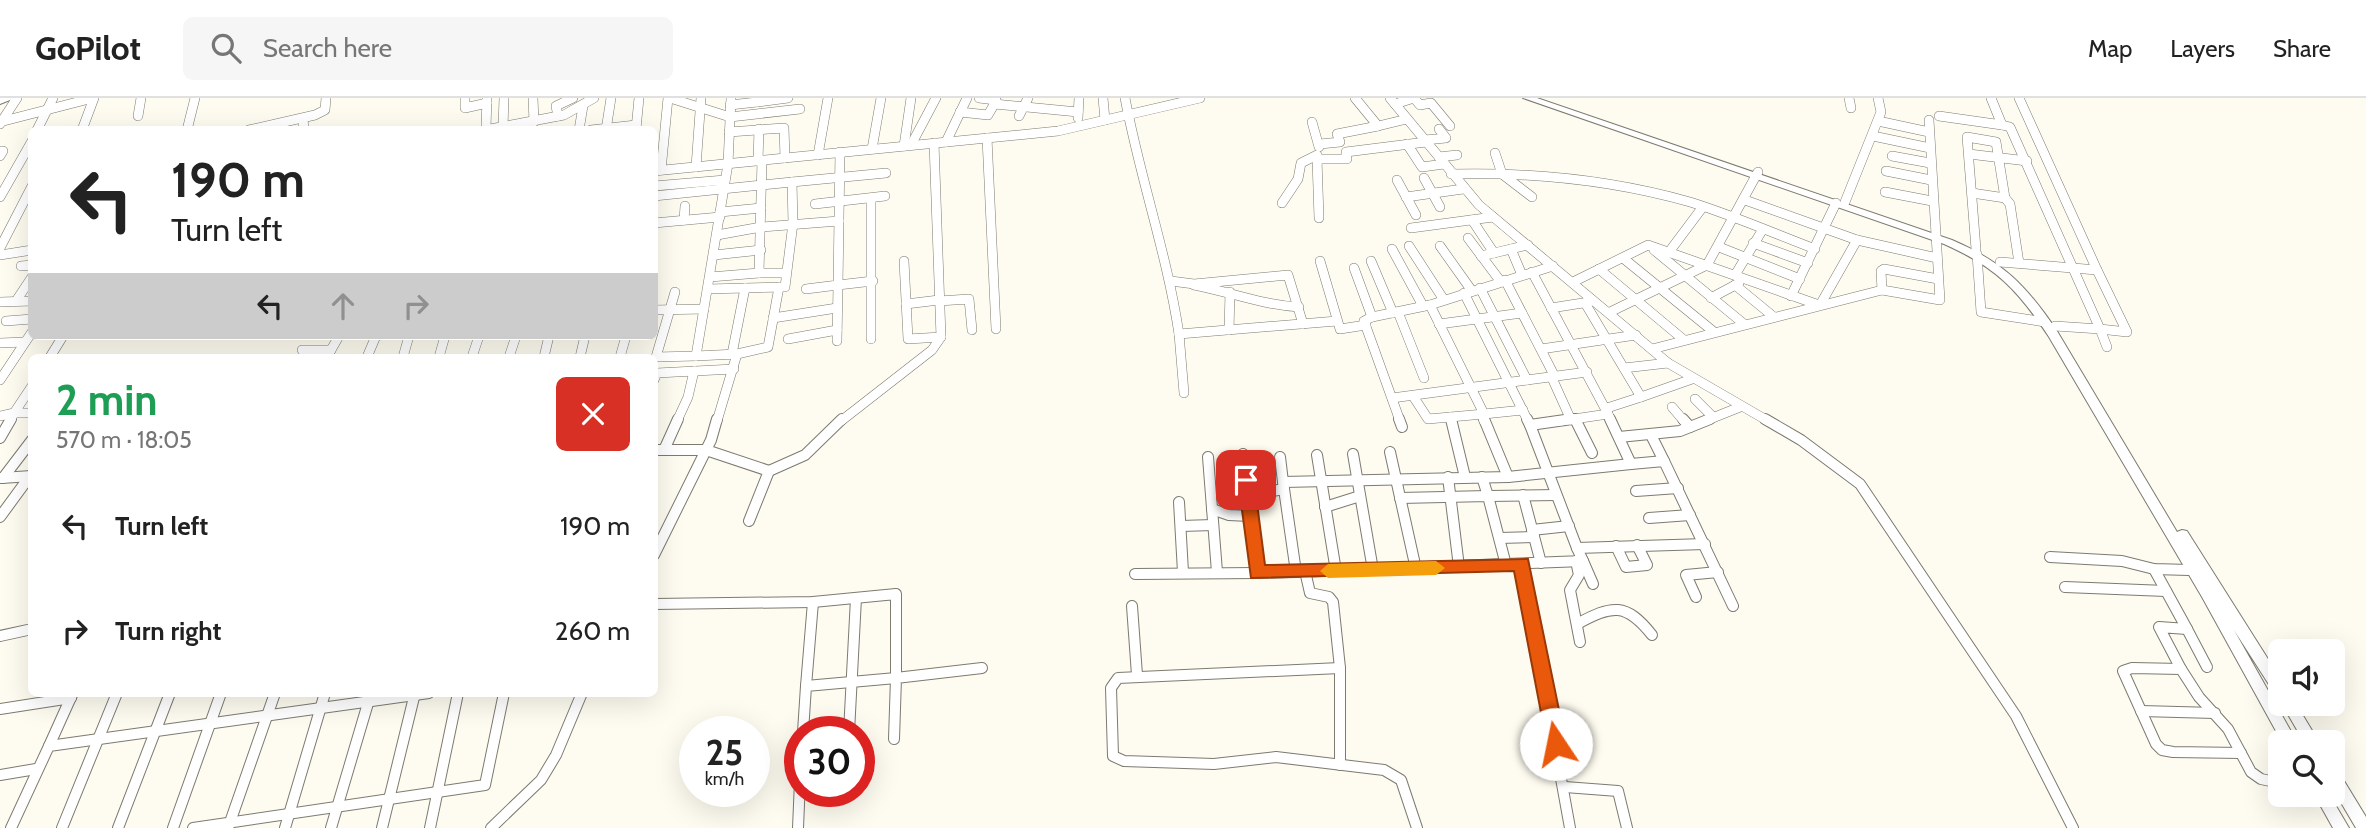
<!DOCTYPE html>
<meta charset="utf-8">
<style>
body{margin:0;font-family:Cabin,sans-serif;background:#f6f6f6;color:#222;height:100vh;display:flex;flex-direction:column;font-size:26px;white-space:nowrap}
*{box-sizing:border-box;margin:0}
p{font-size:23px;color:#767676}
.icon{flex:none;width:38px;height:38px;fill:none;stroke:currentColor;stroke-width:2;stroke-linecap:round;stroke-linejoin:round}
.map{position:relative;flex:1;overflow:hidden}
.drawer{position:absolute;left:28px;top:256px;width:630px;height:343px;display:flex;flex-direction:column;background:#fff;border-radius:10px;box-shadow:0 7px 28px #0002}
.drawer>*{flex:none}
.banner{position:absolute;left:28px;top:28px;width:630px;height:214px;border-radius:10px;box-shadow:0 7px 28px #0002;background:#fff;color:#222;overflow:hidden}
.buttons{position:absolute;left:2268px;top:541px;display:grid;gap:14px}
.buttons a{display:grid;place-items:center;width:77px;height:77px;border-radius:10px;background:#fff;box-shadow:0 7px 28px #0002;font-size:35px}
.speed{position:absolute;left:679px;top:618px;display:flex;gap:14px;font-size:35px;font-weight:700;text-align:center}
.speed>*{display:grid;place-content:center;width:91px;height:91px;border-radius:50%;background:#fff;box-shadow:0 7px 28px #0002;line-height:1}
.speed small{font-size:18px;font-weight:400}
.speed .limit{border:10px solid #d22;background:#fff;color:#111}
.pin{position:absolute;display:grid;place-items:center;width:60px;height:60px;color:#fff;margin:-30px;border-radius:14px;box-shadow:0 4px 10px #0006}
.me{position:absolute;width:77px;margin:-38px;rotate:349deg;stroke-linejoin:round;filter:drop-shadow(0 0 5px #0008)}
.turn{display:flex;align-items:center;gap:24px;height:147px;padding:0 28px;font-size:32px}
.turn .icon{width:91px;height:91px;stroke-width:2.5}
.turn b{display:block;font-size:49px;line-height:60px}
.lanes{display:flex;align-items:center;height:66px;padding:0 28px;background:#0003;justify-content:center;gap:35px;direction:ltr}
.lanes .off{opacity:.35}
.round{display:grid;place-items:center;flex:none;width:74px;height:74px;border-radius:10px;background:#f6f6f6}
.head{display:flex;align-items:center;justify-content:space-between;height:119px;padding:0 28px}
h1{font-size:42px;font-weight:800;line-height:52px;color:#1e9e55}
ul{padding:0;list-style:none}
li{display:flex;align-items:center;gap:21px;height:105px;padding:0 28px}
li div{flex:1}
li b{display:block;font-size:26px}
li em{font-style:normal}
header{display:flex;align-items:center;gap:42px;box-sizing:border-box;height:98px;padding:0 35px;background:#fff;border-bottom:2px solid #e0e0e0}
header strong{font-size:33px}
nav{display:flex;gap:38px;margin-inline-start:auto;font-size:24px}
.search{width:490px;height:63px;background:#f6f6f6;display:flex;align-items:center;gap:18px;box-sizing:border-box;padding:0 24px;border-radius:10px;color:#767676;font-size:26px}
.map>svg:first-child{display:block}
</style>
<header>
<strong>GoPilot</strong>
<div class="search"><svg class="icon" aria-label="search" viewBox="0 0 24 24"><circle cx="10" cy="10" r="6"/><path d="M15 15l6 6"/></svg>Search here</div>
<nav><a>Map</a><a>Layers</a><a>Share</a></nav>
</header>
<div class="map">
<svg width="2366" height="730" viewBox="0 0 2366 730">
<rect width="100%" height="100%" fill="#fefbf0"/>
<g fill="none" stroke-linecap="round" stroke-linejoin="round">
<g stroke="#7d7a70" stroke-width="10">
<g id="minor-far1">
<path d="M465 0V10L487 5"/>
<path d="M487 0 486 29 490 31 564 17 594 0"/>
<path d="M533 0 534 24"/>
<path d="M670 0 730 19 800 11"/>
<path d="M758 0 757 4 788 0"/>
<path d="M979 0 996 2"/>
<path d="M1103 0 1105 22"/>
<path d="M1125 0C1140 80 1167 156 1179 236L1337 223"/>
<path d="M1390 0 1479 107 1668 265 1768 323"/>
<path d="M1849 0 1851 10"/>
<path d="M994 6 1078 14"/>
<path d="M1395 6 1414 0 1420 7 1431 5 1450 28"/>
<path d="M730 7 757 4"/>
<path d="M960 14 988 17 996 3"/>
<path d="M138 18 141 0"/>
<path d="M558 18 556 8 573 0"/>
<path d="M1019 18 1028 0"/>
<path d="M1939 18 2002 27 1991 0"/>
<path d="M1078 20 1079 0"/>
<path d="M303 21 304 32"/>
<path d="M1878 23 1929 34"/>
<path d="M0 24 93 0"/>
<path d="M1312 24 1319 49"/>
<path d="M0 26 17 0"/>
<path d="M2002 27 2010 29 2100 231 2127 234 2097 172"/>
<path d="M1378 28 1407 21"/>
<path d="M503 29 504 0"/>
<path d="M636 31 639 0"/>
<path d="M37 32 53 0"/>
<path d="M82 32 94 0"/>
<path d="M187 32 195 0"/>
<path d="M249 32 315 17 325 12 326 0"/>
<path d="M579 32 583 8"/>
<path d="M591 32 636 27"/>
<path d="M606 32 611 0"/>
<path d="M729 34 784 30 785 60"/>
<path d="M1873 38 1930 50"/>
<path d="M987 40 996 231"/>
<path d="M1425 42 1446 40 1439 31"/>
<path d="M946 44 967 0"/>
<path d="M1320 46 1340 44 1337 36 1378 28 1355 0"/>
<path d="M1407 46 1422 69 1444 66"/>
<path d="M911 47 936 0"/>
<path d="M904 48 911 0"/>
<path d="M872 51 881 0"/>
<path d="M0 53H3L0 58"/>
<path d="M1495 55 1502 76 1532 99"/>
<path d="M1969 56 2027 63"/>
<path d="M818 57 828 0"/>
<path d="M1892 58 1930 65"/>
<path d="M1439 59 1457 57"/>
<path d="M762 62 759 175H786"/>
<path d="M758 63 759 31"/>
<path d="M696 69 701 0"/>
<path d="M661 72 668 0"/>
<path d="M654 73 1058 33 1200 0"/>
<path d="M1886 73 1931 82"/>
<path d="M1451 76C1531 74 1612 82 1690 104 1732 117 1773 135 1815 151"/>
<path d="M1424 80 1440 109"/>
<path d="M1397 82 1416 117"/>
<path d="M654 88 725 82"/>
<path d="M1885 94 1932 103"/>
<path d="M1972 95 2005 100 2010 106 2019 165"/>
<path d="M654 98 792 84"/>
<path d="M0 99 32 43"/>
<path d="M1406 99 1463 91"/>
<path d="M871 100V241"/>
<path d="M1745 102 1857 142 1820 207"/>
<path d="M1845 104 1881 14 1878 0"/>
<path d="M1282 105 1298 81 1301 65 1317 57"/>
<path d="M815 106 885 98"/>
<path d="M720 114 761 110"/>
<path d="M1319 120 1317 61H1347L1346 54 1426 44"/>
<path d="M684 122 685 108"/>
<path d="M1472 122 1494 155 1481 158"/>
<path d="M654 125 720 119"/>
<path d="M1411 130 1493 119"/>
<path d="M717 137 761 129 839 123"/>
<path d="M1468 140 1501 184"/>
<path d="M1857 142 1937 160"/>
<path d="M1753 145 1808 165"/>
<path d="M1409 148 1444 202"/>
<path d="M1440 148 1472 193"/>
<path d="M1719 149 1800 181"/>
<path d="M0 150 32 88"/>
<path d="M1392 151 1423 208"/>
<path d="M1511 151 1522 177"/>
<path d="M1976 151 1967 39 1996 44 2005 100"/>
<path d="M1654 152 1744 226"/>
<path d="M1669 154 1702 110"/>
<path d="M1494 155 1528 147"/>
<path d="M1977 156 1981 214 2045 224"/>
<path d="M0 157 32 152"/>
<path d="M714 157 761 152"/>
<path d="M1623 160 1714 234"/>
<path d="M904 163 908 241 941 239 934 45"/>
<path d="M1320 163 1340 231 1366 227"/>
<path d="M1371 163 1393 215"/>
<path d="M2000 164 2097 172 2019 0"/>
<path d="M21 168 32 167"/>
<path d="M1354 170 1372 219 1430 207 1553 168"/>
<path d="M1599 171 1684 242"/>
<path d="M1532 174 1608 316"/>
<path d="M1735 177 1763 131"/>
<path d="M710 179 759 175"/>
<path d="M1505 182 1555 279"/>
<path d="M1171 183 1194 186 1288 177 1303 226"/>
<path d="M1573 184 1648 147 1819 207"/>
<path d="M1194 187C1230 194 1263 207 1299 209"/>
<path d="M1735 187 1774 219"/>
<path d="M1480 190 1527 282"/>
<path d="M708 191 785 189 793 125 792 84 886 75"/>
<path d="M806 191 838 187 840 54"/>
<path d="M1882 192 1881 173 1884 171 1938 181"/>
<path d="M675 194 656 259 696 258"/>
<path d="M1464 195 1528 323"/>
<path d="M1791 198 1836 105"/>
<path d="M1711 200 1739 185"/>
<path d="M16 203 32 179"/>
<path d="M939 203 969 201 972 232"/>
<path d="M0 204 32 203"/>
<path d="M1585 205 1641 299 1607 310"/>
<path d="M906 206 939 202"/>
<path d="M1430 207 1484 316 1523 312"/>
<path d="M1551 210 1589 204"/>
<path d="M654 212 704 211"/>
<path d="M1398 214 1424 280"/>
<path d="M1610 214 1707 167 1758 74"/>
<path d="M1372 219 1364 223 1400 323"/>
<path d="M773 220 837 210"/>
<path d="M6 223 32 221"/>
<path d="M1439 226 1522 215"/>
<path d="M2055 228 2100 231 2107 249"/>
<path d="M1229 232 1230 194"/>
<path d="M1179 236 1184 295"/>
<path d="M788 241 837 232"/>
<path d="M837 243 838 187 873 183"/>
<path d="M0 245 25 244"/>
<path d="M1541 251 1636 237"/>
<path d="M1652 251 1882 192 1940 202 1929 22"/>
<path d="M302 252H331"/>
<path d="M732 256 745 190"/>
<path d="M737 256 768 249 779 189"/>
<path d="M50 259 63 238"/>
<path d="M327 259 339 238"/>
<path d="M367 259 376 238"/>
<path d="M403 259 409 238"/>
<path d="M439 259 445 238"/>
<path d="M472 259 479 238"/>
<path d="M509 259 516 238"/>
<path d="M544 259 549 238"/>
<path d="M580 259 585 238"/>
<path d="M620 259 626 238"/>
<path d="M1624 270 1668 265"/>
<path d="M1552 280 1571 322"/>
<path d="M0 282 32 234"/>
<path d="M654 282 657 275 734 271"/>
<path d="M32 288 14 315H32"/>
<path d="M1413 298 1428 321 1484 316"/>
<path d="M1641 299 1692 281"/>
<path d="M1392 300 1587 274"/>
<path d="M1695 301 1713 319"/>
<path d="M1672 309 1684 323"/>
<path d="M1482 317 1484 323"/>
<path d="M0 318 14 315 10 323"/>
<path d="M1450 319 1451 323"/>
<path d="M677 323 688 299 694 273"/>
<path d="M717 323 737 256 696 258 728 66 731 0"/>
<path d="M841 323 932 252 941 239"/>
<path d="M1560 323 1608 316 1611 323"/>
<path d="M1705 323 1740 309"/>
</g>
</g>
<g stroke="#7d7a70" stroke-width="12">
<g id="minor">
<path d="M1399 321 1402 329"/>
<path d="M1451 321 1465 379"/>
<path d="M1484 321 1508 379"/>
<path d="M1527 321 1530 327 1572 321"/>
<path d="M1575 321 1592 355"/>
<path d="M1610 321 1631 366 1664 363 1733 508"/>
<path d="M1683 321 1690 329"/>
<path d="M1765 321 1801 342 1860 386 2016 618 2073 730"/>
<path d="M1530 327 1577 450 1705 446"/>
<path d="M1651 337 1664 363"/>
<path d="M1619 339 1680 333 1710 321"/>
<path d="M0 340 11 321"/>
<path d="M654 352H706L769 373 749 423"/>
<path d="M664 352 678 321"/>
<path d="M1390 354 1416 471"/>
<path d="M1243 356 1257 475 1296 474"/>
<path d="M1353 356 1373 472"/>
<path d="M1317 357 1336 473"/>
<path d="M1208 359 1217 474"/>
<path d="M1280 359 1283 384"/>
<path d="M769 373 805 357 842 321"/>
<path d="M1448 379 1459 469"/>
<path d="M1482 379 1488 398 1556 397"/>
<path d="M1 380 32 378"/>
<path d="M3 380 32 342"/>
<path d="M1636 393 1678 390"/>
<path d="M1523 397 1541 465"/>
<path d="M1400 400 1488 398 1506 467"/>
<path d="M1179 404 1183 474"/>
<path d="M1249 408 1261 395 1284 391"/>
<path d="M1325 409 1360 398"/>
<path d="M1212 411 1229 417 1250 418"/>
<path d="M0 419 30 378"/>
<path d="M1649 420 1690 417"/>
<path d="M1181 428 1213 427"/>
<path d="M1532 432 1569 428"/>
<path d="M1500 440 1534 439"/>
<path d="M1616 448 1626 469 1647 467 1637 447"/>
<path d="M1577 450 1583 463 1296 474 1283 384 1508 379 1631 366"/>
<path d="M654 457 711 342 717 321"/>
<path d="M2050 459 2122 463 2154 471 2189 472"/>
<path d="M1576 463 1579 477 1570 492 1580 544"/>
<path d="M1583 463 1593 486"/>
<path d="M1522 466 1570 730"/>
<path d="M2154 471 2187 531 2159 529 2181 571 2199 599 2228 631 2251 674 2261 681 2280 685"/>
<path d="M1305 473 1310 495 1329 499 1333 504 1340 570V667"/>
<path d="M1135 476 1257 475"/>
<path d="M2065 489 2166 493"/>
<path d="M1696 499 1686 477 1718 474"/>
<path d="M654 506 813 504 896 496V580L806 588 803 634"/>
<path d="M1132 508 1137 577"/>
<path d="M1577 526C1612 507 1626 504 1652 537"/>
<path d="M2187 531 2207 569"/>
<path d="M0 538 32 531"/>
<path d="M1340 570 1118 580 1111 590 1113 658 1124 663 1214 666 1276 659 1384 672 1401 682 1417 730"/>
<path d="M2181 571 2132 570 2123 573 2156 646 2162 652 2173 654 2241 655"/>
<path d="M806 588 813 504"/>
<path d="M0 611 71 600"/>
<path d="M2141 613 2215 615"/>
<path d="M849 634 856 500"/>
<path d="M894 641 896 580 982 570"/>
<path d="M49 648 72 597"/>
<path d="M0 677 36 671"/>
<path d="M1565 689 1618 693 1627 730"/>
<path d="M11 730 49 648 429 595"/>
<path d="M62 730 117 595"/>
<path d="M118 730 170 595"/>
<path d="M173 730 221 595"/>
<path d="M193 730 485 687 504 595"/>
<path d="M228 730 275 595"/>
<path d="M285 730 325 595"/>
<path d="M331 730 371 595"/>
<path d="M382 730 415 595"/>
<path d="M430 730 458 595"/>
<path d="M491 730 541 682 556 657 582 595"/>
<path d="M798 730 800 683"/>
</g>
</g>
<g stroke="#7d7a70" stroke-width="2">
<g id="major">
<path d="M0 0H15L0 6Z"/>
<path d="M1523 0H1537L1952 142C2003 164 2026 187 2057 233L2177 434 2182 432 2187 433 2280 580V598L2275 596 2234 532 2297 644H2282L2202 499 2049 239C2018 192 1996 169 1944 146Z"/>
<path d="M2282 606H2296L2319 644H2304Z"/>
<path d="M2333 671 2338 673 2366 719V730H2356L2333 691Z"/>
<path d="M2314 696H2329L2349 730H2333Z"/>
</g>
</g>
<use href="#minor-far1" stroke="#fff" stroke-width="9"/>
<use href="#minor" stroke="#fff" stroke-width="10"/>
<use href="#major" fill="#fff" fill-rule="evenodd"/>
</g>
<path fill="#ea580c" stroke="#983908" stroke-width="2" d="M1246 376 1254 382 1265 467 1528 461 1566 646 1563 652 1556 654 1550 652 1547 646 1514 473 1251 480 1238 382Z"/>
<path fill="#f59e0b" d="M1436 463 1445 470 1436 477 1328 480 1320 473 1328 466Z"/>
</svg>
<div class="buttons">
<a><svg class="icon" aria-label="sound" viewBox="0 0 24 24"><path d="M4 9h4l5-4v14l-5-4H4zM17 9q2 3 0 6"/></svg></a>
<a><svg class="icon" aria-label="search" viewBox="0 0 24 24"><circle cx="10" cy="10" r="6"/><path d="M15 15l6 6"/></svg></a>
</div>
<div class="speed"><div>25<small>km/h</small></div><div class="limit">30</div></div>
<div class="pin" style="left:1246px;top:382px;background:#d93025"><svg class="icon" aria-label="arrive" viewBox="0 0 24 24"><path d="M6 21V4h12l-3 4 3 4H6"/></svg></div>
<svg class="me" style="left:1556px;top:646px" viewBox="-20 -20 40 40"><circle r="19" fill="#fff"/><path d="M0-13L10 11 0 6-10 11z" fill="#ea580c"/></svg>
<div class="banner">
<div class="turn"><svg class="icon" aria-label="left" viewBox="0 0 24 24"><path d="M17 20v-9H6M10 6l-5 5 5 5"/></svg><div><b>190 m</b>Turn left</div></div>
<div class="lanes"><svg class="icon" aria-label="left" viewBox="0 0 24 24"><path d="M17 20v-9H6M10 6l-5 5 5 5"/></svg><svg class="icon off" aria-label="ahead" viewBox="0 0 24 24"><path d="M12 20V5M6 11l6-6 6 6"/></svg><svg class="icon off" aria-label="right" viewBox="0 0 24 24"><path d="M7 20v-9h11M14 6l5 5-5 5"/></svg></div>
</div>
<section class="drawer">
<div class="head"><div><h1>2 min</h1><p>570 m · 18:05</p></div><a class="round" style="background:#d93025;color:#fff"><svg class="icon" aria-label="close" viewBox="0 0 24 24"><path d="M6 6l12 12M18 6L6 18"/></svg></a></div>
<ul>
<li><svg class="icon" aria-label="left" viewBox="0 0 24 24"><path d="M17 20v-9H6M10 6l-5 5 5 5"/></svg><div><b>Turn left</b></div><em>190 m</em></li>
<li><svg class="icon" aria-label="right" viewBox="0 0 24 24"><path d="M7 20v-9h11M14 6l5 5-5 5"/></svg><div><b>Turn right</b></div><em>260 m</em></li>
</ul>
</section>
</div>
